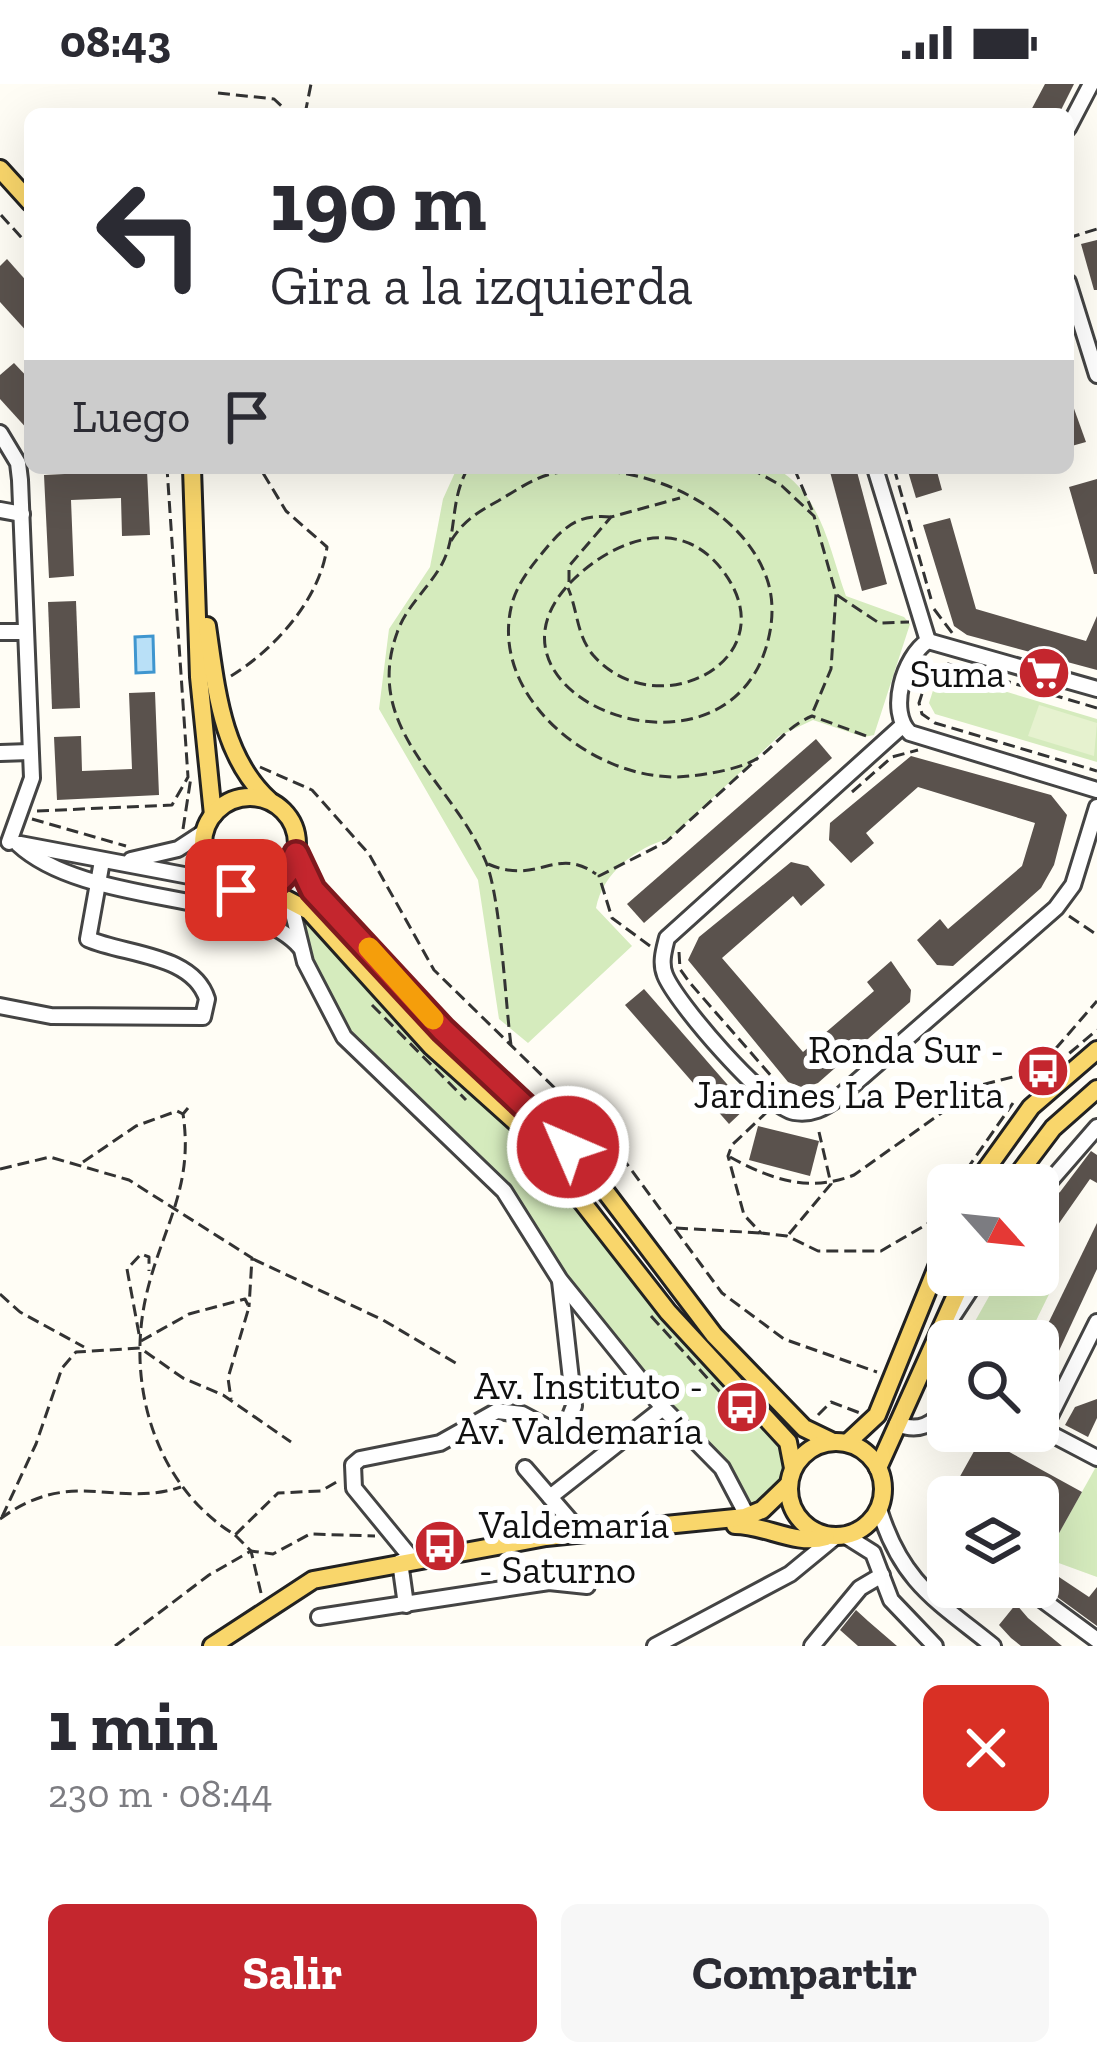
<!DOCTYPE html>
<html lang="es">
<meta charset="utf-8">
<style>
body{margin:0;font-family:"Zilla Slab",serif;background:#f7f7f7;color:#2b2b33;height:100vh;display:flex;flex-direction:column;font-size:45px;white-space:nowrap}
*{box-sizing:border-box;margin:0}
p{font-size:39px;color:#7c7c81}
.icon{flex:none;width:66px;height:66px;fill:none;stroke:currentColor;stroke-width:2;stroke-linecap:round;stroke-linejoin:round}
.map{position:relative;height:1562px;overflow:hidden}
.sheet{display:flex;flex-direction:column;background:#fff;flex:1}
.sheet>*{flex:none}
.hud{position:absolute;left:24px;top:24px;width:1050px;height:366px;border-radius:18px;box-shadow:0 12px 48px #0002;background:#fff;color:#2b2b33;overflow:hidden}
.needle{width:78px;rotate:117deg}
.tools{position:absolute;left:927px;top:1080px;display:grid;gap:24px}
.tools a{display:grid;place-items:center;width:132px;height:132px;border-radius:18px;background:#fff;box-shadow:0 12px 48px #0002;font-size:60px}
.pin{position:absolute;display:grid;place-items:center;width:102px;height:102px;color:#fff;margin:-51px;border-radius:24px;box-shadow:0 6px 18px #0006}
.me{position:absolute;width:132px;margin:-66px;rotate:315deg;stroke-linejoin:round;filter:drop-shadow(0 0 9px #0008)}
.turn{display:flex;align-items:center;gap:42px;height:252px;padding:0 48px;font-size:54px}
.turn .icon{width:156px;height:156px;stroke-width:2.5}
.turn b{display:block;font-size:84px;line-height:102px}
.then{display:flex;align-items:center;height:114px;padding:0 48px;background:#0003;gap:24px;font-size:45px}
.round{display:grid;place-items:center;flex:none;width:126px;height:126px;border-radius:18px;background:#f7f7f7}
.summary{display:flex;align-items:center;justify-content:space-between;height:204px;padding:0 48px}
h1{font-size:72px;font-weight:700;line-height:90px}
.cta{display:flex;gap:24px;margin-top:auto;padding:24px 48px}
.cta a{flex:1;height:138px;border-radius:18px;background:#c4262e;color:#fff;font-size:48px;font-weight:700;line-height:138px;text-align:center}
.cta a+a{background:#f7f7f7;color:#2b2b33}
.status{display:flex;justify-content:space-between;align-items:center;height:84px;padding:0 60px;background:#fff;direction:ltr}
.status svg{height:33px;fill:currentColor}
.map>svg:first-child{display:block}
</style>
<div class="status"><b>08:43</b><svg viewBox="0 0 49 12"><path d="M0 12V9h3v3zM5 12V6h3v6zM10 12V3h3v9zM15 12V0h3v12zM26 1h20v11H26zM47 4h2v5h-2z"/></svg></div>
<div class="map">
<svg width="1097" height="1562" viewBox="0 0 1097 1562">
<rect width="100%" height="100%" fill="#fffdf5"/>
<g fill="#d5ebbd">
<path d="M457 384H776C822 411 829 465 846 512L904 533 910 540 874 651 864 653 813 636 779 652 670 754C636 764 603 788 596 824L632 862 528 959 499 935 478 796 379 625 389 545 430 483 443 415Z"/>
<path d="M947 590 1097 635V678L935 630 929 619 937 594Z"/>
<path d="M303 831 419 961 551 1083 692 1270 773 1349 782 1367V1386L778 1401 752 1427 724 1377 670 1321 566 1192 504 1094 347 942 315 886Z"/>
<path d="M1001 1191H1036L1054 1200 1026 1257H964Z"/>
<path d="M1097 1381V1493L1045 1474Z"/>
</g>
<path fill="#e6f2cf" d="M1039 621 1097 639 1094 672 1028 652Z"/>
<path fill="#b9e0f7" stroke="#3f96cf" stroke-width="3" d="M153 552 154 588 136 589 135 553Z"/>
<g fill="#5a524d">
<path d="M1045 0H1074L1059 30H1029Z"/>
<path d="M1097 156V206H1094L1081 160Z"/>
<path d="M7 175 30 201V251L0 218V182Z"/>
<path d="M14 279 30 296V348L0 315V291Z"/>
<path d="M1068 308 1086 358 1068 363Z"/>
<path d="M829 384H856L887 500 862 507Z"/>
<path d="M907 384H936L942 406 916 414Z"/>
<path d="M147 386 150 451 122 452 121 414 71 416 74 492 49 494 44 391Z"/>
<path d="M1097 395V490H1094L1069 403Z"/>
<path d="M950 434 976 525 1086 557 1097 532V586L967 551 954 542 923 441Z"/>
<path d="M76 517 80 624 52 625 48 518Z"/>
<path d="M155 608 159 711 57 716 54 653 81 652 82 687 132 685 129 609Z"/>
<path d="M816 655 832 674 644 839 627 820Z"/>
<path d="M911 672 1051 711 1067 731 1054 781 1041 804 953 882 937 881 917 856 940 835 948 845 1022 782 1035 739 918 703 866 749 874 759 851 779 829 756 830 739Z"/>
<path d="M791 778 808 782 825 801 801 822 793 812 722 874 803 968 874 907 867 898 891 877 911 906 910 918 818 999 804 1004 788 998 688 876 699 853Z"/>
<path d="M644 905 747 1023 729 1040 625 921Z"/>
<path d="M758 1042 819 1057 810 1092 749 1076Z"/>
<path d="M1091 1067 1097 1071V1099L1090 1095 1046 1158 1038 1154V1125L1060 1108Z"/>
<path d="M1097 1139V1185L1038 1312 1043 1250Z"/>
<path d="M1097 1315V1334L1088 1353 1065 1341 1075 1323Z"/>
<path d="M982 1353 1082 1408 1058 1451 1038 1440V1413H990L958 1396Z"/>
<circle cx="938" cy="1472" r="11"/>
<path d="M1038 1479 1089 1513 1097 1503V1542L1038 1499Z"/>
<path d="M1016 1520 1028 1534 1062 1562H1021L1011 1554 999 1541Z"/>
<path d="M856 1526 868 1537 897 1562H858L840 1546Z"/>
</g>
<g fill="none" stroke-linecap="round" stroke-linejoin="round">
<g stroke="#444" stroke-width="20">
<g id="minor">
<path d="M1068 44 1091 0"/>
<path d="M1068 198 1097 291"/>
<path d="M0 349 18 379 20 396 32 694 9 758"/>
<path d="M875 384 928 557"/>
<path d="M0 426 22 430"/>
<path d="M0 548H25"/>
<path d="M1097 605 928 557C904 572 887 628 910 649L1097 706"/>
<path d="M902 642 667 854C664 866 660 879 665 891 676 919 766 1023 794 1028 812 1031 824 1024 838 1014L1056 824 1073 801 1097 723"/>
<path d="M0 669 30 668"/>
<path d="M18 760C87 824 250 805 300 863"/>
<path d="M20 760 221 798"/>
<path d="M131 776 178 765 204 748"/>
<path d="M290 817 305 878 344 953 504 1107 560 1196 663 1324 722 1384 751 1439"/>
<path d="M0 922 51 932 203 933 207 915C193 870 125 871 88 855L102 777"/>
<path d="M1038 1111 1097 1043"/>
<path d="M953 1232 980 1191"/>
<path d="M897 1340C920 1349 931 1340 948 1325"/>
<path d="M1038 1343 1097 1374"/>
<path d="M1043 1346 1097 1238"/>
<path d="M525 1384 581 1449"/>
<path d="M550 1413 663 1324"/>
<path d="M879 1425C902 1499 936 1516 993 1562"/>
<path d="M846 1452 873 1469 891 1516 935 1562"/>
<path d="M413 1476 354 1404 353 1381 360 1375 440 1359 497 1327 522 1330 558 1349 565 1345 574 1322 560 1197"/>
<path d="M400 1478 406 1521"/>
<path d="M1025 1503 1097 1556"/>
<path d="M319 1533 549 1498 587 1502"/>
<path d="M655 1562 790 1490 835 1453"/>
<path d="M812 1562 860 1504 882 1491"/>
</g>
</g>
<g stroke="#222" stroke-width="22">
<g id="major">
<path d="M0 85 30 118"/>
<path d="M192 384 199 593 213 731"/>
<path d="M207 542C216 603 221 672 269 716"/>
<circle cx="250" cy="760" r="47"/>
<path d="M296 770 312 806 443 946 543 1036 593 1091 714 1251 804 1344 833 1358"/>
<path d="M267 805 309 827 431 962 530 1051 668 1228 788 1358 793 1384"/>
<path d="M975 1101 1031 1023 1097 966"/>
<path d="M1010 1101 1053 1044 1097 1005"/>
<circle cx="836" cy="1405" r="47"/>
<path d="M847 1359 877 1331 948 1156"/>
<path d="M878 1384 965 1191"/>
<path d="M735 1441C766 1441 795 1462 826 1453"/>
<path d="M212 1562 313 1496 546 1453 745 1433 762 1426 789 1400"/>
</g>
</g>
<g stroke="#333" stroke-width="3" stroke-dasharray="12 6" stroke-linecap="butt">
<path d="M218 9 274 15 290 30"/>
<path d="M305 30 311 0"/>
<path d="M1 131 30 163"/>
<path d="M1068 154 1097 145"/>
<path d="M468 384C449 417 458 450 442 480 429 504 406 522 397 549 362 646 453 698 486 778 501 816 505 916 511 961"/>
<path d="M750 384 782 402 814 432 836 510 831 585 812 630"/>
<path d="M794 384 812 426"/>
<path d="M894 384 931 515"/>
<path d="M611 433C581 430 567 440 548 462 534 479 520 495 513 516 484 614 600 703 690 692 711 690 745 684 761 672 779 657 789 642 812 632L869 653"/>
<path d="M451 457C463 437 478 428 498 417 515 407 535 393 555 389 633 374 740 417 767 495 776 521 772 550 762 575 705 709 461 605 574 495 617 454 681 431 723 487 790 576 656 644 593 571 576 550 578 527 568 504"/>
<path d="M569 498V482L611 433 680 414"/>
<path d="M837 511 879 539 909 538"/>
<path d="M934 525 953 550"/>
<path d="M231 592C275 565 320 515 327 463L286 427 260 384"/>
<path d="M1097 624 948 580 928 591 919 619 922 630 935 639 1097 687"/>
<path d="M260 683 312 706 369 770 434 886 613 1061 722 1209 784 1255 877 1288"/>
<path d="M852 708 892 673 918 666"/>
<path d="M37 727 172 721 188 693 167 384"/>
<path d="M32 735 126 762"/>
<path d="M183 745 191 693"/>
<path d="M488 780C539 802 555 761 596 790"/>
<path d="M1069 832 1097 851"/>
<path d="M650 862 612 834 599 792 666 758 757 675"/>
<path d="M679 868 680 885 690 899 780 1002"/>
<path d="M372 921 466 1016"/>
<path d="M1032 992 1097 917"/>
<path d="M1028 1004 1097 946"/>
<path d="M188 1024 183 1030C194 1103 163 1142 147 1208 125 1298 154 1401 235 1451L278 1409 321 1407 340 1396"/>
<path d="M768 1027 732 1061 728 1072 744 1131 761 1149 787 1152 818 1167H881L941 1132"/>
<path d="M730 1073C770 1095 809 1109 854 1091L981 1001 1025 990 1036 996"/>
<path d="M83 1078 136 1042 177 1027 183 1030"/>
<path d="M0 1085 50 1073 129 1096 252 1174 249 1223"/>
<path d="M956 1101 1013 1019"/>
<path d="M676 1144 761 1149"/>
<path d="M936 1147 948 1115"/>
<path d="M789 1150 831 1100 819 1048"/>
<path d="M253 1175 383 1236 459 1281"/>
<path d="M0 1210 20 1228 84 1263"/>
<path d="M651 1232 729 1318"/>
<path d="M139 1250 127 1185 141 1170 149 1173V1187"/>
<path d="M141 1257 189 1230 245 1215 249 1223 228 1294 231 1315"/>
<path d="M955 1257 961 1245"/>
<path d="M940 1286 948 1271"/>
<path d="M818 1331 831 1318 860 1329"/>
<path d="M2 1433 36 1360 62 1284 76 1268 140 1264 183 1294 223 1311 291 1358"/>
<path d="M0 1435C72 1382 115 1425 181 1403"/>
<path d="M235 1451 251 1467 261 1509"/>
<path d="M115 1562 209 1491 251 1467 273 1470 310 1450 375 1452"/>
</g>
<use href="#minor" stroke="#fff" stroke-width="14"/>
<use href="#major" stroke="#f9d66b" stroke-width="16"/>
</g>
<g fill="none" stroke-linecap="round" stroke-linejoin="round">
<g stroke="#7f191e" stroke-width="30">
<path id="route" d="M236 806C265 810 286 799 296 770L313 806 443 946 568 1063"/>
</g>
<use href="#route" stroke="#c4262e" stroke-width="21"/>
<path stroke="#f59e0b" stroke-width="21" d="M369 864 433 935"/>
</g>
<defs>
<g id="supermarket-disc" transform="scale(2.7)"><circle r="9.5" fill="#c4262e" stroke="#fff"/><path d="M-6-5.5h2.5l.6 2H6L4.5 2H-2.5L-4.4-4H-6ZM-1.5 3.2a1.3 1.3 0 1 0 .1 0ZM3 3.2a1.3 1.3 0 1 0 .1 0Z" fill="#fff"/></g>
<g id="bus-disc" transform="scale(2.7)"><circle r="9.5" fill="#c4262e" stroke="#fff"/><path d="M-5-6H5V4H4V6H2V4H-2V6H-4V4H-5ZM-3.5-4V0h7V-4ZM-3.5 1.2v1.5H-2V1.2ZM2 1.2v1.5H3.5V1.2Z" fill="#fff"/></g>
</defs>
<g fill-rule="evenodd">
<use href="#supermarket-disc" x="1044" y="589"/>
<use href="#bus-disc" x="1043" y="987"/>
<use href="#bus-disc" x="742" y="1323"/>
<use href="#bus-disc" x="440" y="1462"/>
</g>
<g text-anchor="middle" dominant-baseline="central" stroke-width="12" stroke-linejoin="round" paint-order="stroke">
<g font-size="39" fill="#111" stroke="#fff" text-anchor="end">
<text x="1005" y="589">Suma</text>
<text x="1004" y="965">Ronda Sur -<tspan x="1004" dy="45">Jardines La Perlita</tspan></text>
<text x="703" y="1301">Av. Instituto -<tspan x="703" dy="45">Av. Valdemaría</tspan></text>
<text x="479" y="1440" text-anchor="start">Valdemaría<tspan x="479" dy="45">- Saturno</tspan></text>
</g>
</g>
</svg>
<div class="tools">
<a><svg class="needle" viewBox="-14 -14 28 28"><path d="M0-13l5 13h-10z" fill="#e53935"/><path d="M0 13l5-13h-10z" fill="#7c7c81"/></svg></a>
<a><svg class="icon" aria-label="search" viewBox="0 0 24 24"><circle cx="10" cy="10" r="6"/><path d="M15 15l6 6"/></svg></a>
<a><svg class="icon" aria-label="layers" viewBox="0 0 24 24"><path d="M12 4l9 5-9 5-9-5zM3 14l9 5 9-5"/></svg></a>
</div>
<div class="pin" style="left:236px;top:806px;background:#d93025"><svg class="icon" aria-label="arrive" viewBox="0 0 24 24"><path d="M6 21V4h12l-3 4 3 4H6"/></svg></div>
<svg class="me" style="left:568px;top:1063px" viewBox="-20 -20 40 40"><circle r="17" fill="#c4262e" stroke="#fff" stroke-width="3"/><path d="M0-11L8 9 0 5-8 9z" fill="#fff"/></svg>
<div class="hud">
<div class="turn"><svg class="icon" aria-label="left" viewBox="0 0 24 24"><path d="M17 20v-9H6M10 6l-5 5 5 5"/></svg><div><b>190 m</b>Gira a la izquierda</div></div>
<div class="then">Luego<svg class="icon" aria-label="arrive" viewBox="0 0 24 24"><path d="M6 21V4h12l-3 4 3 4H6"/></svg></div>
</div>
</div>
<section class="sheet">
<div class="summary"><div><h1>1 min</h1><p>230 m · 08:44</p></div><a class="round" style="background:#d93025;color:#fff"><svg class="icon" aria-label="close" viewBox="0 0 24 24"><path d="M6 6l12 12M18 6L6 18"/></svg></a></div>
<div class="cta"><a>Salir</a><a>Compartir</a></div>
</section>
